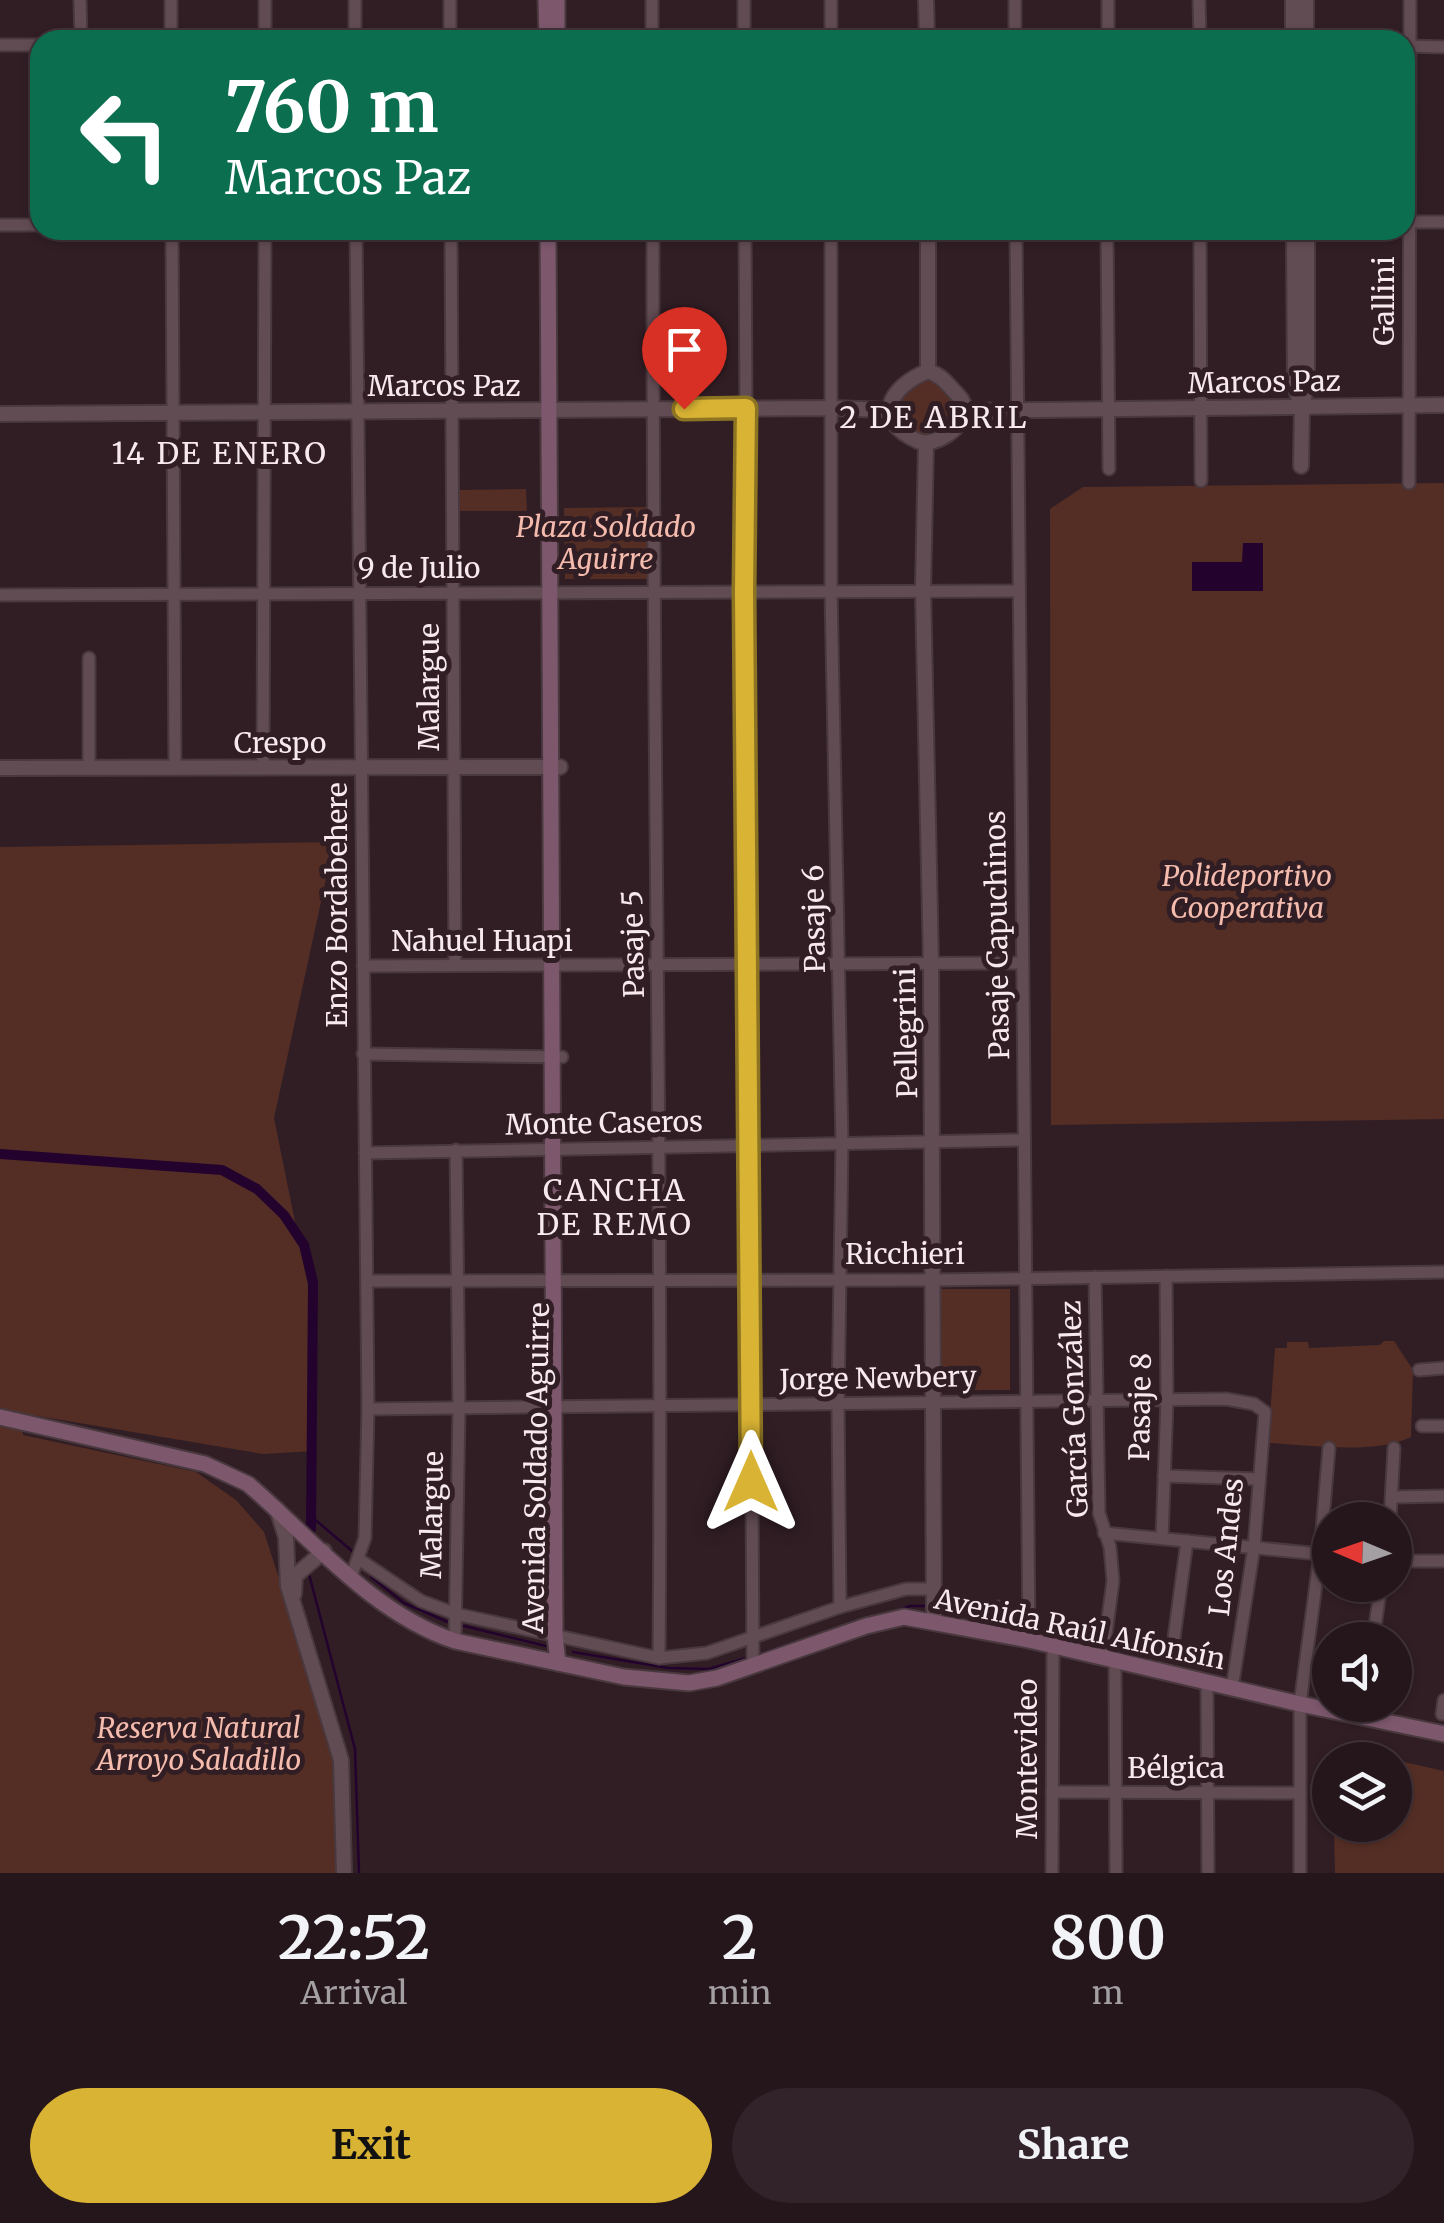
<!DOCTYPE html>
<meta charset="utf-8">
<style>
body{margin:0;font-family:Merriweather,serif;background:#312329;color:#f1f3f6;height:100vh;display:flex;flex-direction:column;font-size:38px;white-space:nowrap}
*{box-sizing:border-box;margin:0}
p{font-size:32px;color:#a39fa3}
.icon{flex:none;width:55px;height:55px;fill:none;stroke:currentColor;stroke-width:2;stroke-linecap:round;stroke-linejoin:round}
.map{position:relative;height:1873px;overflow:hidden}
.panel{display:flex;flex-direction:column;background:#25161c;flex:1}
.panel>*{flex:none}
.hud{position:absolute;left:30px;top:30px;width:1385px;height:210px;border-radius:30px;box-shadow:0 2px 8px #0004,0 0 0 2px #42353b;background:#0b6e4f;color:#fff;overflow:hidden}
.needle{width:65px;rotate:272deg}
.controls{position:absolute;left:1312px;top:1502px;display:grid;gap:20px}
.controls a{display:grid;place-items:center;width:100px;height:100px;border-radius:50%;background:#25161c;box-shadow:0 2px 8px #0004,0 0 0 2px #42353b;font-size:50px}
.pin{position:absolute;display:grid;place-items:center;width:85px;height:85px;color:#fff;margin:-102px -42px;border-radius:50% 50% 50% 0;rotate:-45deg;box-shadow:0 0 10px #0007}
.pin .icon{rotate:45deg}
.me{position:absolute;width:110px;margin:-55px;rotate:0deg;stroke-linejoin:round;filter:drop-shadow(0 0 8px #0008)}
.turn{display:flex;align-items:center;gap:35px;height:210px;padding:0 30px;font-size:45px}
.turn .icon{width:130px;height:130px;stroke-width:2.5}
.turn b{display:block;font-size:70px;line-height:85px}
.eta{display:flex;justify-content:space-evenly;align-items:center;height:170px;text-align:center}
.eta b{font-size:60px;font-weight:700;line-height:70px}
.cta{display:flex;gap:20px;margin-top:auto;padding:20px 30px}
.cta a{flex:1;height:115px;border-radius:60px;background:#d9b334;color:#111;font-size:40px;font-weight:700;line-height:115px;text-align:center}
.cta a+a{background:#312329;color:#f1f3f6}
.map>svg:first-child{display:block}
</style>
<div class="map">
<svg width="1444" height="1873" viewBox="0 0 1444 1873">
<rect width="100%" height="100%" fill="#311e25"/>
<g fill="#542e25">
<path d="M922 380 936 381 957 401V416L939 435 920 436 896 416 897 403Z"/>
<path d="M1444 483V1119L1051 1125 1050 509 1083 487Z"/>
<path d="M526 489 527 511H460L459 490Z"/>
<path d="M647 507V579H565L564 508Z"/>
<path d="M334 842 274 1118 312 1306 314 1451 263 1454 20 1413 23 1435 196 1472 236 1500 264 1532 325 1721 333 1757 338 1795 337 1873H0V847Z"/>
<rect x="940" y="1289" width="70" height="101"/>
<path d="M1384 1341H1394L1413 1370 1411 1437C1375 1455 1308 1445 1268 1443L1275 1348H1287V1342H1308L1309 1348 1380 1345Z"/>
<path d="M1395 1760 1444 1771V1873H1335L1334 1825H1395Z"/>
</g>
<path fill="#23032e" d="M1243 543H1263V591H1192V562H1242Z"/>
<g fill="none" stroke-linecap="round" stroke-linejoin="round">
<g stroke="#23032e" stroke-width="2.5">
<path d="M312 1517 352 1551"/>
<path d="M309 1574 355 1749 359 1873"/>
<path d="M371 1577 404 1603 450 1623"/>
<path d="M944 1609 990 1618"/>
<path d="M887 1614 910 1606H928"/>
<path d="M1003 1621 1021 1624"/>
<path d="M464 1626 546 1646"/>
<path d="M1036 1628 1099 1641"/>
<path d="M573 1652 668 1668 709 1669 746 1658"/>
<path d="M760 1654 793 1643"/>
</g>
<path stroke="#23032e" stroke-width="10" d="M0 1154 222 1170 257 1189 284 1215 304 1245 313 1282 311 1529"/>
<g stroke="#49393f" stroke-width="15">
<g id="minor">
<path d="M80 0 81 40"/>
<path d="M171 0V40"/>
<path d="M355 0V40"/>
<path d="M450 0V40"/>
<path d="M652 0V40"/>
<path d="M744 0V40"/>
<path d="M831 0V40"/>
<path d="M1015 0V40"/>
<path d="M1199 0 1200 40"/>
<path d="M265 40V0"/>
<path d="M1108 40V0"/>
<path d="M0 45H40"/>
<path d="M1405 46 1444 47"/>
<path d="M1405 222H1444"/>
<path d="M0 225H40"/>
<path d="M172 230 175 768"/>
<path d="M451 230 455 964"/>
<path d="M653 230C652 706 663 1182 659 1658"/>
<path d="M745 230 753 1666"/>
<path d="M831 230V592L842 1144 838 1404 840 1607"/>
<path d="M1016 230 1029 1640"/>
<path d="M1107 230 1109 469"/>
<path d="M1200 230 1201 481"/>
<path d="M1409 483 1410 0"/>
<path d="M0 595 1018 591"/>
<path d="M89 658V768"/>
<path d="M263 768 265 230"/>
<path d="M363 966 1022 963"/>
<path d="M363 1054 562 1057"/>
<path d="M365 1153 1024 1140"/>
<path d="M1095 1277 1099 1513 1110 1547 1113 1581 1103 1656"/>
<path d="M367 1281 933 1280 1444 1272"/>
<path d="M1419 1370 1444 1368"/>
<path d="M368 1409 1226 1399 1254 1404 1265 1412 1254 1547 1232 1688"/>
<path d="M1422 1426H1444"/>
<path d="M1164 1476 1259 1479"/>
<path d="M1394 1497 1444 1496"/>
<path d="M1390 1520 1394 1448"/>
<path d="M1104 1533 1330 1555"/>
<path d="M1162 1538 1167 1400 1166 1276"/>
<path d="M360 1560 421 1601 456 1614 659 1658 707 1653 840 1607 906 1589H934"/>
<path d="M1395 1561H1444"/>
<path d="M351 1577 365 1538 368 1409 356 230"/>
<path d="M995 1633 998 1607"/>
<path d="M1373 1640 1381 1585"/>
<path d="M455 1641 459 1408 456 1150"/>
<path d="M1172 1653 1187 1541"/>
<path d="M1115 1659 1116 1873"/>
<path d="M1207 1682 1208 1873"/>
<path d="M1442 1714 1444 1700"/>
<path d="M1052 1792 1300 1793"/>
<path d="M1052 1873 1053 1645"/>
<path d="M1300 1873V1704L1320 1554 1329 1448"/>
</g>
</g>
<g stroke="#49393f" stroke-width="18">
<g id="tertiary">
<path d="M926 0 927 40"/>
<path d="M1293 0V40"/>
<path d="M1306 0V40"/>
<path d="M928 230V371"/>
<path d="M1294 230 1295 386 1301 406"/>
<path d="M928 371C940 375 945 381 953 390 959 396 964 401 965 410 965 427 934 448 918 441 871 420 889 387 928 371Z"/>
<path d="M965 411 1444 405"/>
<path d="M0 414 831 408 887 410"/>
<path d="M926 444 923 591 931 963 934 1622"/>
<path d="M1301 466 1302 407 1307 386V230"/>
<path d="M0 768 560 767"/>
<path d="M277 1509 286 1537 288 1586 341 1760 344 1873"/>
<path d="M294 1594 295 1576 324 1551"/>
</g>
</g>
<g stroke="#49393f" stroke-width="19">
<g id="secondary">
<path d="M546 0 547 40"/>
<path d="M557 0V40"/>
<path d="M548 230 555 1635 558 1663"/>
<path d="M0 1417 205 1464 248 1484C313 1540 372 1613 455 1641L624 1677 689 1683 717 1678 866 1626 904 1617 1029 1640 1300 1704 1444 1734"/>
</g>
</g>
<use href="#minor" stroke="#624c53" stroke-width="11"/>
<use href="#tertiary" stroke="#624c53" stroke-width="14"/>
<use href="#secondary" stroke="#7d586d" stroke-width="15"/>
</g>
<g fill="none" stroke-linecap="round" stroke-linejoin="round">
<g stroke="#8d7422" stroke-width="25">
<path id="route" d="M684 409 746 408 744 592 751 1482"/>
</g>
<use href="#route" stroke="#d9b334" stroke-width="18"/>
</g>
<g text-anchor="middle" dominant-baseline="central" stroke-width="10" stroke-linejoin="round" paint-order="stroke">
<g font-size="28" fill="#f7e9ee" stroke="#311e25">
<text transform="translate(1384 301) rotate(-90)">Gallini</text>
<text transform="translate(1264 382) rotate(-1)">Marcos Paz</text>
<text x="444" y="386">Marcos Paz</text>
<text x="419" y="568">9 de Julio</text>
<text transform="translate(429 687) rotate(-90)">Malargue</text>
<text x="280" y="743">Crespo</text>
<text transform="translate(337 905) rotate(-90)">Enzo Bordabehere</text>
<text transform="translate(814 919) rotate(-91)">Pasaje 6</text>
<text transform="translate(997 935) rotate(-91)">Pasaje Capuchinos</text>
<text x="482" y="941">Nahuel Huapi</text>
<text transform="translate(633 944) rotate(-91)">Pasaje 5</text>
<text transform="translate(906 1033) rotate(-91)">Pellegrini</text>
<text transform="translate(604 1123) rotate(-1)">Monte Caseros</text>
<text x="905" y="1254">Ricchieri</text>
<text transform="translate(878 1378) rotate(-1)">Jorge Newbery</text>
<text transform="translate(1140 1407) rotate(-89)">Pasaje 8</text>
<text transform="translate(1074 1409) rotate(-92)">García González</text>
<text transform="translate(536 1468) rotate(-89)">Avenida Soldado Aguirre</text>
<text transform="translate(432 1515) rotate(-89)">Malargue</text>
<text transform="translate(1226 1547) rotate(-84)">Los Andes</text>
<text transform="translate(1080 1629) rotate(12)">Avenida Raúl Alfonsín</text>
<text transform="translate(1027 1759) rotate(-90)">Montevideo</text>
<text x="1176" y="1768">Bélgica</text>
</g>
<g font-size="28" font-style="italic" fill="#f5bbad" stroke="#311e25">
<text x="606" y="527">Plaza Soldado<tspan x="606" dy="32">Aguirre</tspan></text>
<text x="1247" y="876">Polideportivo<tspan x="1247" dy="32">Cooperativa</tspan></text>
<text x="199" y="1728">Reserva Natural<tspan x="199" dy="32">Arroyo Saladillo</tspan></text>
</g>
<g font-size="30" letter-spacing="2.5" fill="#f7e9ee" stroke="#311e25">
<text x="934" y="417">2 DE ABRIL</text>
<text x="220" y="453">14 DE ENERO</text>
<text x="615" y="1190">CANCHA<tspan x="615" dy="34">DE REMO</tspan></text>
</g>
</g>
</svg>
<div class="controls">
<a><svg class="needle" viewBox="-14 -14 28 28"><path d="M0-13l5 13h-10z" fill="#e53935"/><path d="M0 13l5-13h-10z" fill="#a39fa3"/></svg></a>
<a><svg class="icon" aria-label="sound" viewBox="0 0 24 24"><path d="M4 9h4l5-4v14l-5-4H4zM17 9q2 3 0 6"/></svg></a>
<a><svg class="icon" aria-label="layers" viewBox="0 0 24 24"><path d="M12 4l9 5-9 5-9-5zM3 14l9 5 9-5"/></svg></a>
</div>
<div class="pin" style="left:684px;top:409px;background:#d93025"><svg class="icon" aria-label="arrive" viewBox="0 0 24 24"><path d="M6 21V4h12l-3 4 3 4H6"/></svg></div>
<svg class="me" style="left:751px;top:1482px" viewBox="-20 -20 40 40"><path d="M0-17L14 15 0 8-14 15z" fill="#d9b334" stroke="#fff" stroke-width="4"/></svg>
<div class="hud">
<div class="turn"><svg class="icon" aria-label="left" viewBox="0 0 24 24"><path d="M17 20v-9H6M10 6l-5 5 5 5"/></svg><div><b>760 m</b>Marcos Paz</div></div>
</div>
</div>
<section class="panel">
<div class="eta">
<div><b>22:52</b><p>Arrival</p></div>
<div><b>2</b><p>min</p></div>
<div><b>800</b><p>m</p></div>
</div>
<div class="cta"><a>Exit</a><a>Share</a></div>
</section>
